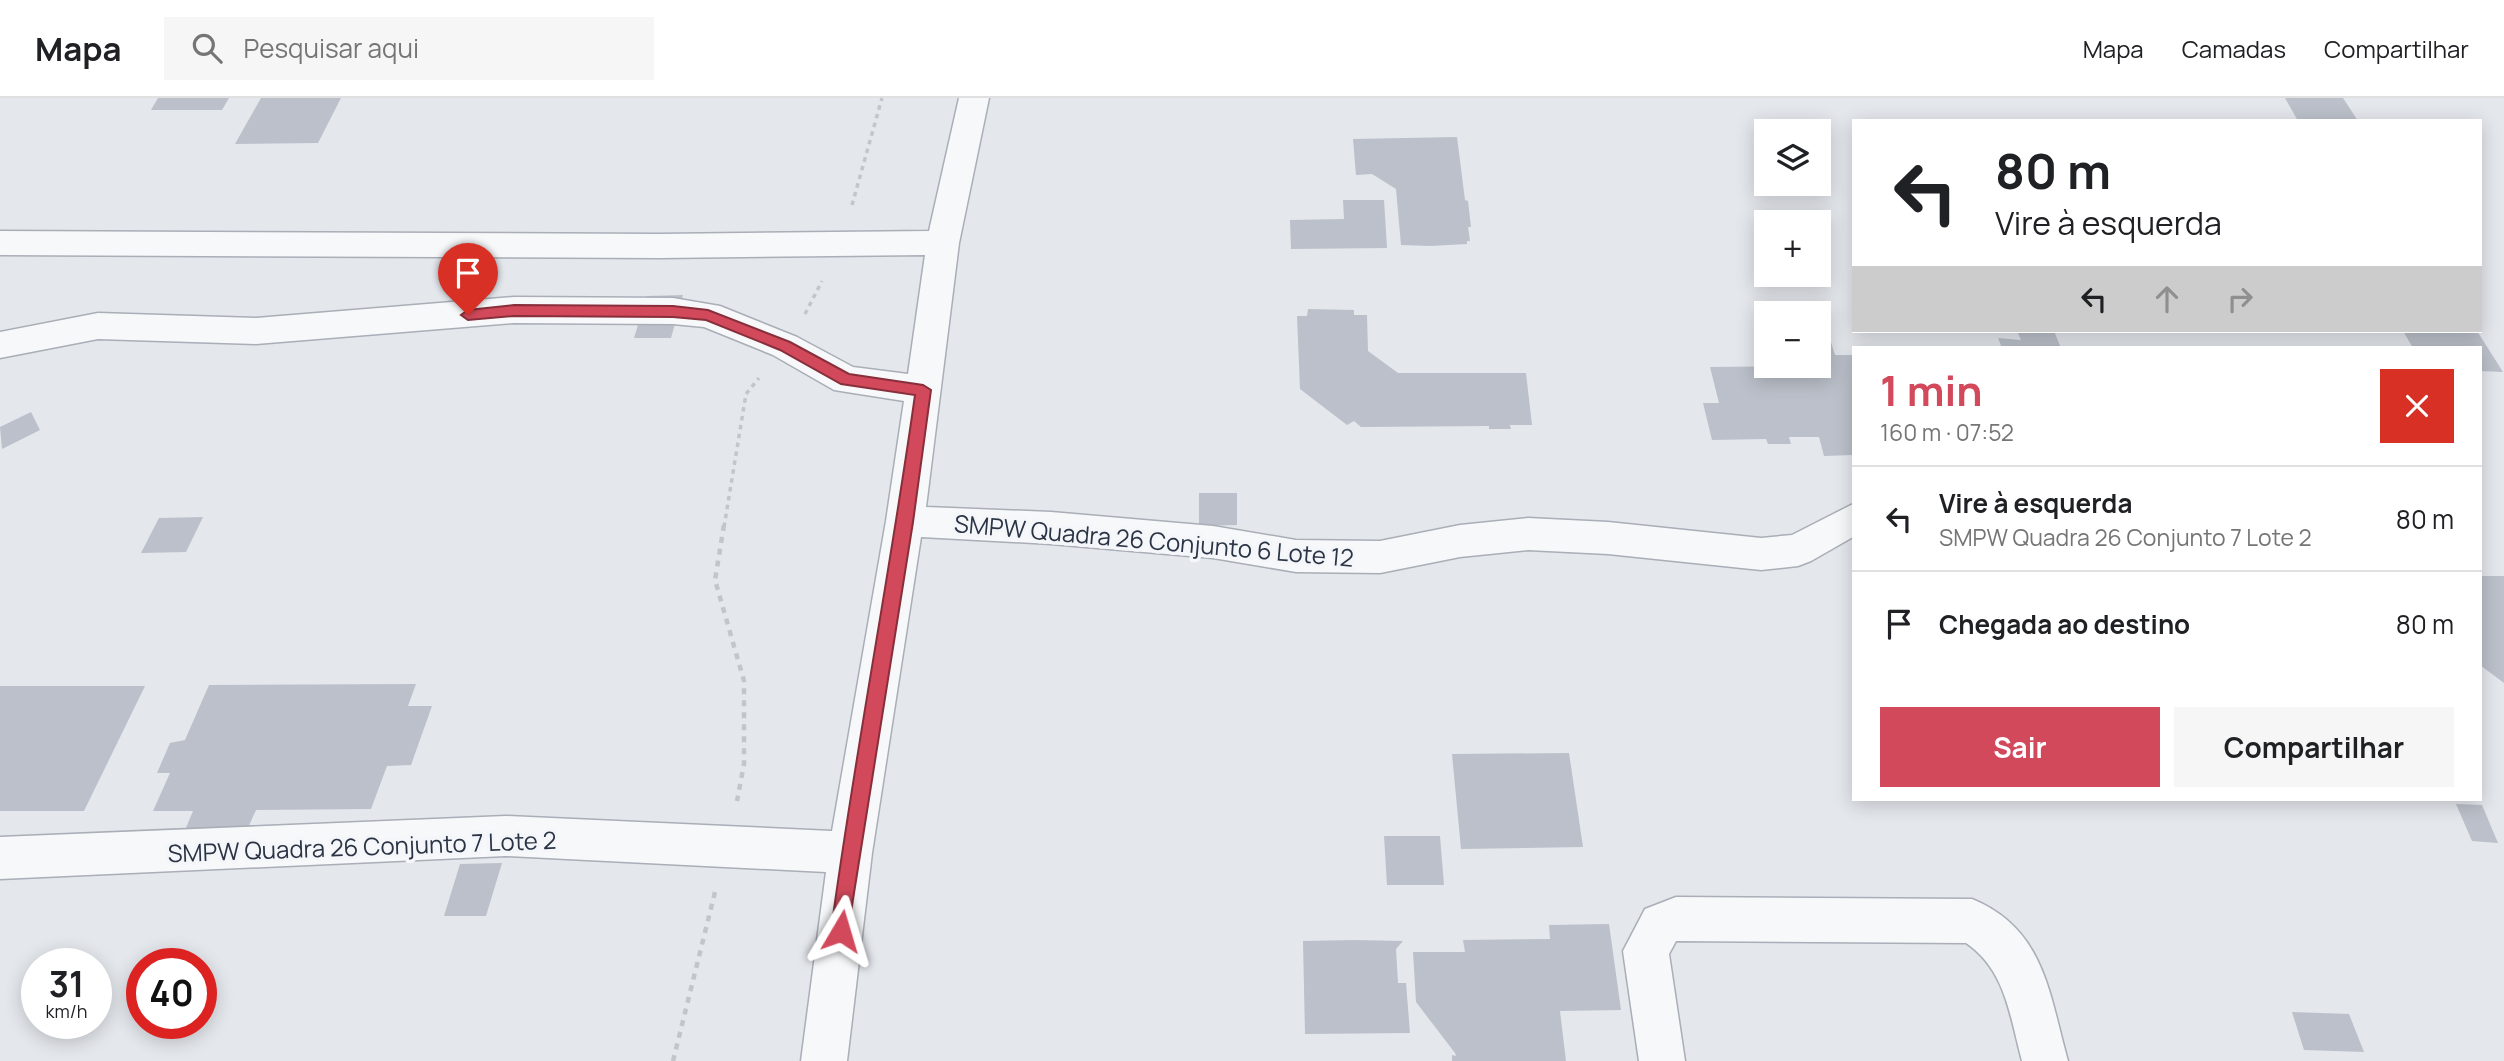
<!DOCTYPE html>
<html lang="pt">
<meta charset="utf-8">
<style>
body{margin:0;font-family:Manrope,sans-serif;background:#f6f6f6;color:#202124;height:100vh;display:flex;flex-direction:column;font-size:26px;white-space:nowrap}
*{box-sizing:border-box;margin:0}
p{font-size:23px;color:#757577}
.icon{flex:none;width:38px;height:38px;fill:none;stroke:currentColor;stroke-width:2;stroke-linecap:round;stroke-linejoin:round}
.map{position:relative;flex:1;overflow:hidden}
.details{position:absolute;left:1852px;top:248px;width:630px;height:455px;display:flex;flex-direction:column;background:#fff;border-radius:0px;box-shadow:0 4px 18px #0003}
.details>*{flex:none}
.guide{position:absolute;left:1852px;top:21px;width:630px;height:214px;border-radius:0px;box-shadow:0 4px 18px #0003;background:#fff;color:#202124;overflow:hidden}
.tools{position:absolute;left:1754px;top:21px;display:grid;gap:14px}
.tools a{display:grid;place-items:center;width:77px;height:77px;border-radius:0px;background:#fff;box-shadow:0 4px 18px #0003;font-size:35px}
.speed{position:absolute;left:21px;top:850px;display:flex;gap:14px;font-size:35px;font-weight:700;text-align:center}
.speed>*{display:grid;place-content:center;width:91px;height:91px;border-radius:50%;background:#fff;box-shadow:0 4px 18px #0003;line-height:1}
.speed small{font-size:18px;font-weight:400}
.speed .limit{border:10px solid #d22;background:#fff;color:#111}
.pin{position:absolute;display:grid;place-items:center;width:60px;height:60px;color:#fff;margin:-72px -30px;border-radius:50% 50% 50% 0;rotate:-45deg;box-shadow:0 0 7px #0007}
.pin .icon{rotate:45deg}
.me{position:absolute;width:77px;margin:-38px;rotate:7deg;stroke-linejoin:round;filter:drop-shadow(0 0 5px #0008)}
.turn{display:flex;align-items:center;gap:24px;height:147px;padding:0 28px;font-size:32px}
.turn .icon{width:91px;height:91px;stroke-width:2.5}
.turn b{display:block;font-size:49px;line-height:60px}
.lanes{display:flex;align-items:center;height:66px;padding:0 28px;background:#0003;justify-content:center;gap:35px;direction:ltr}
.lanes .off{opacity:.35}
.round{display:grid;place-items:center;flex:none;width:74px;height:74px;border-radius:0px;background:#f6f6f6}
.head{display:flex;align-items:center;justify-content:space-between;height:119px;padding:0 28px}
h1{font-size:42px;font-weight:700;line-height:52px;color:#d1495b}
.primary-button{display:flex;gap:14px;margin-top:auto;padding:14px 28px}
.primary-button a{flex:1;height:80px;border-radius:0px;background:#d1495b;color:#fff;font-size:28px;font-weight:700;line-height:80px;text-align:center}
.primary-button a+a{background:#f6f6f6;color:#202124}
ul{padding:0;list-style:none}
li{display:flex;align-items:center;gap:21px;height:105px;padding:0 28px;border-top:2px solid #e0e0e0}
li div{flex:1}
li b{display:block;font-size:26px}
li em{font-style:normal}
header{display:flex;align-items:center;gap:42px;box-sizing:border-box;height:98px;padding:0 35px;background:#fff;border-bottom:2px solid #e0e0e0}
header strong{font-size:33px}
nav{display:flex;gap:38px;margin-inline-start:auto;font-size:24px}
.search{width:490px;height:63px;background:#f6f6f6;display:flex;align-items:center;gap:18px;box-sizing:border-box;padding:0 24px;border-radius:0px;color:#757577;font-size:26px}
.map>svg:first-child{display:block}
</style>
<header>
<strong>Mapa</strong>
<div class="search"><svg class="icon" aria-label="search" viewBox="0 0 24 24"><circle cx="10" cy="10" r="6"/><path d="M15 15l6 6"/></svg>Pesquisar aqui</div>
<nav><a>Mapa</a><a>Camadas</a><a>Compartilhar</a></nav>
</header>
<div class="map">
<svg width="2504" height="963" viewBox="0 0 2504 963">
<rect width="100%" height="100%" fill="#e4e7ec"/>
<g fill="#bbc0ca">
<path d="M158 0H229L222 12H151Z"/>
<path d="M261 0H341L318 45 235 46Z"/>
<path d="M2285 0H2343L2358 23H2298Z"/>
<path d="M1457 39 1465 102 1468 103 1471 129H1468L1470 143H1467V146L1430 148 1401 147 1396 91 1372 76 1356 77 1353 41Z"/>
<path d="M1343 102H1384L1387 150 1291 151 1290 122 1344 121Z"/>
<path d="M683 197 671 240H634L647 198Z"/>
<path d="M1308 211 1354 212V217H1367L1368 253 1398 275H1526L1532 327H1510L1511 331H1489V328L1361 329 1354 323 1347 327 1300 291 1297 218H1307Z"/>
<path d="M1818 222H1824L1835 257H1853V357L1824 358 1819 339H1789L1791 346H1768L1766 341 1712 342 1703 305H1719L1710 269 1818 268Z"/>
<path d="M2017 233H2054L2061 250H2002L1998 240 2021 242Z"/>
<path d="M2403 233H2477L2503 274 2480 273V250H2413Z"/>
<path d="M31 314 40 332 2 351 0 329Z"/>
<path d="M1199 395H1237V427L1199 428Z"/>
<path d="M203 419 186 454 141 455 159 420Z"/>
<path d="M2480 478H2504V585L2480 567Z"/>
<path d="M416 586 408 608H432L411 667 387 668 371 711 256 712 247 732H185L193 713H153L170 675H157L170 645 185 642 209 587Z"/>
<path d="M0 588H145L84 713H0Z"/>
<path d="M1569 655 1583 749 1461 751 1452 656Z"/>
<path d="M2456 706 2482 707 2498 745 2472 743Z"/>
<path d="M1384 738H1440L1444 787H1387Z"/>
<path d="M502 765 486 818H444L460 766Z"/>
<path d="M1609 826 1621 912 1560 913 1566 963H1452V957L1456 958 1455 955 1416 904 1413 854H1465L1463 842 1550 841 1549 827Z"/>
<path d="M1353 842 1403 843 1396 851 1398 885H1406L1410 935 1305 936 1303 843Z"/>
<path d="M2292 914 2349 916 2364 954 2304 952Z"/>
</g>
<g fill="none" stroke-linecap="round" stroke-linejoin="round">
<g stroke="#a9aeb7" stroke-width="3">
<g id="minor">
<path d="M959 0H989L959 145 926 409 1051 414 1213 428 1296 442 1380 443 1460 427 1528 420 1608 424 1761 440 1792 437 1853 406V439L1811 463 1798 468 1761 472 1608 456 1528 452 1460 459 1380 475 1296 474 1213 460 1051 446 921 439 872 755 847 963H801L826 774 506 758 0 781V739L506 718 832 733 886 423 904 303 834 292 773 257 704 229 673 226 514 225 256 246 98 241 0 260V234L98 215 256 220 514 199 673 200 720 208 797 239 853 269 908 276 925 157 660 160 0 157V133L660 136 929 133Z"/>
<path d="M1676 799 1972 801C2045 831 2049 896 2068 963H2022C2010 919 2006 872 1966 845L1676 843 1669 856 1685 963H1639L1623 853 1645 811Z"/>
</g>
</g>
<g stroke="#c2c5cb" stroke-width="3.5" stroke-dasharray="4.5 4.5" stroke-linecap="butt">
<path d="M852 107 882 0"/>
<path d="M805 216 822 183"/>
<path d="M724 429 746 296 759 280"/>
</g>
<g stroke="#c2c5cb" stroke-width="4.5" stroke-dasharray="6 6" stroke-linecap="butt">
<path d="M724 427 715 482 744 583V666L737 703"/>
<path d="M673 963 715 794"/>
</g>
<use href="#minor" fill="#f7f8fa" fill-rule="evenodd"/>
</g>
<path fill="#d1495b" stroke="#882f3b" stroke-width="2" d="M514 207 673 208 708 212 790 244 849 276 923 287 931 292 913 424 847 839 841 842 834 839 831 833C855 654 890 476 915 297L841 286 780 252 706 222 673 219 514 218 468 222 461 217 468 212Z"/>
<g text-anchor="middle" dominant-baseline="central" stroke-width="7" stroke-linejoin="round" paint-order="stroke">
<g font-size="24" fill="#2b3445" stroke="#f4f6f9">
<text transform="translate(1154 442) rotate(5)">SMPW Quadra 26 Conjunto 6 Lote 12</text>
<text transform="translate(362 748) rotate(-2)">SMPW Quadra 26 Conjunto 7 Lote 2</text>
</g>
</g>
</svg>
<div class="tools">
<a><svg class="icon" aria-label="layers" viewBox="0 0 24 24"><path d="M12 4l9 5-9 5-9-5zM3 14l9 5 9-5"/></svg></a>
<a>+</a>
<a>−</a>
</div>
<div class="speed"><div>31<small>km/h</small></div><div class="limit">40</div></div>
<div class="pin" style="left:468px;top:217px;background:#d93025"><svg class="icon" aria-label="arrive" viewBox="0 0 24 24"><path d="M6 21V4h12l-3 4 3 4H6"/></svg></div>
<svg class="me" style="left:841px;top:833px" viewBox="-20 -20 40 40"><path d="M0-17L14 15 0 8-14 15z" fill="#d1495b" stroke="#fff" stroke-width="4"/></svg>
<div class="guide">
<div class="turn"><svg class="icon" aria-label="left" viewBox="0 0 24 24"><path d="M17 20v-9H6M10 6l-5 5 5 5"/></svg><div><b>80 m</b>Vire à esquerda</div></div>
<div class="lanes"><svg class="icon" aria-label="left" viewBox="0 0 24 24"><path d="M17 20v-9H6M10 6l-5 5 5 5"/></svg><svg class="icon off" aria-label="ahead" viewBox="0 0 24 24"><path d="M12 20V5M6 11l6-6 6 6"/></svg><svg class="icon off" aria-label="right" viewBox="0 0 24 24"><path d="M7 20v-9h11M14 6l5 5-5 5"/></svg></div>
</div>
<section class="details">
<div class="head"><div><h1>1 min</h1><p>160 m · 07:52</p></div><a class="round" style="background:#d93025;color:#fff"><svg class="icon" aria-label="close" viewBox="0 0 24 24"><path d="M6 6l12 12M18 6L6 18"/></svg></a></div>
<ul>
<li><svg class="icon" aria-label="left" viewBox="0 0 24 24"><path d="M17 20v-9H6M10 6l-5 5 5 5"/></svg><div><b>Vire à esquerda</b><p>SMPW Quadra 26 Conjunto 7 Lote 2</p></div><em>80 m</em></li>
<li><svg class="icon" aria-label="arrive" viewBox="0 0 24 24"><path d="M6 21V4h12l-3 4 3 4H6"/></svg><div><b>Chegada ao destino</b></div><em>80 m</em></li>
</ul>
<div class="primary-button"><a>Sair</a><a>Compartilhar</a></div>
</section>
</div>
